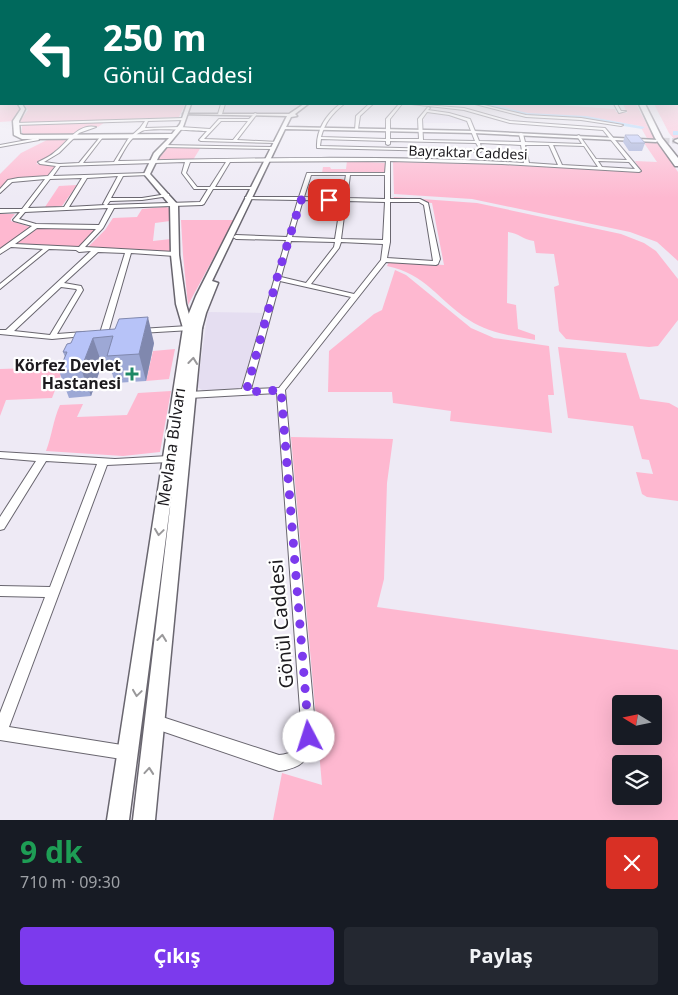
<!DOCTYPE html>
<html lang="tr">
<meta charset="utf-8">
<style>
body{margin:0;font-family:"Noto Sans",sans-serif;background:#242831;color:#f1f3f6;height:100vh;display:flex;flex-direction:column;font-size:19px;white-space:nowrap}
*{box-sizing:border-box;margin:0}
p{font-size:16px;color:#9ea1a6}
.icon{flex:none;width:28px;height:28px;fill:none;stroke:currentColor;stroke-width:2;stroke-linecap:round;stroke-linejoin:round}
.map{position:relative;height:820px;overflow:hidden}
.drawer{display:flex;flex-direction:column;background:#171b24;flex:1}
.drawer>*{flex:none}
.top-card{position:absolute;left:0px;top:0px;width:679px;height:105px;box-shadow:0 5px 20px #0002;background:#00695c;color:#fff;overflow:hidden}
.needle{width:32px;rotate:280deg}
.buttons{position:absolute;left:612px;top:695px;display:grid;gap:10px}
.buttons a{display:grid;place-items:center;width:50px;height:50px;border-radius:5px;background:#171b24;box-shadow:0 5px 20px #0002;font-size:25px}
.pin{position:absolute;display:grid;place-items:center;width:42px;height:42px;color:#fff;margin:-21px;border-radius:10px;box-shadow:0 2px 8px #0006}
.me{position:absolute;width:55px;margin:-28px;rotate:355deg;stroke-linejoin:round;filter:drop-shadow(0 0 4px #0008)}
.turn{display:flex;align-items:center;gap:18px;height:105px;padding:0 20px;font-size:22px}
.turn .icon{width:65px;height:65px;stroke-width:2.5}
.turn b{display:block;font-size:35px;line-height:42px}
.round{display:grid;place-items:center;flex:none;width:52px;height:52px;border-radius:5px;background:#242831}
.summary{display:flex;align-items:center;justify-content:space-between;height:85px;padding:0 20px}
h1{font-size:30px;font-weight:700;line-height:38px;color:#1e9e55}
.cta{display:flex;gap:10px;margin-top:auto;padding:10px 20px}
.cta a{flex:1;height:58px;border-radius:5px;background:#7c3aed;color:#fff;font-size:20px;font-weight:700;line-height:58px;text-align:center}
.cta a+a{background:#242831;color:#f1f3f6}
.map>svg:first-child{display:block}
</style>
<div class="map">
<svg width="678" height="820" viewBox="0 0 678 820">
<rect width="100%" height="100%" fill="#eeeaf5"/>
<g fill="#e5def1">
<path d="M238 104H302L284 114 223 113 224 105Z"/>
<path d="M429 112 449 115 468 121 470 123H423L424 119Z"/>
<path d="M208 312 263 313 242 388 204 391 197 387Z"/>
</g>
<g fill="#feb8d0" fill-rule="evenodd">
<path d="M678 88V132L674 131 678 135V140H675L669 133 654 104H678Z"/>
<path d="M0 97 1 104H17L20 108 14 121 0 122Z"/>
<path d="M24 104H185L179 117 108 120 98 127H86L69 137 22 136V123L20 121 28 110Z"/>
<path d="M490 104H544L615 109 616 112 627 113 623 104H636L651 132 678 172V261L657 242 630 232 472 199 394 194 393 162 489 164 641 172 635 161 657 162 642 140H648L640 126 584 116 531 115Z"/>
<path d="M47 140H66L58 150 36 164 56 166 48 177C32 178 12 175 0 188V174L21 153Z"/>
<path d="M165 147H201L193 160 157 161Z"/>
<path d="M347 161 386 163V172L322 173 323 167H330L331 169H346Z"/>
<path d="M77 185 62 206 45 207 59 186Z"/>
<path d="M394 197 477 203 621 234 644 243 656 251 678 279V320L658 346 649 347 566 339 559 331 554 287 559 285 554 254 536 253 534 241C523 240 519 233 508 232L507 303 516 305 518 329 535 335V340C512 336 489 333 469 320 438 300 426 274 387 266L389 262 444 265 432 203 393 200Z"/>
<path d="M166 207 169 208 170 221 155 223 153 241 171 239V253L87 248 105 230 113 218 137 217 142 209Z"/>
<path d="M0 214H15L11 219V221L30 227 0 249Z"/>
<path d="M181 220H234L188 305 183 255Z"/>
<path d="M38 228 95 230 78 248 17 243Z"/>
<path d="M395 270 406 275 471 328 494 338 549 346 554 395H548L552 433 450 421 451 411 393 403 392 392H328L329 351 374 314 382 310Z"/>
<path d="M558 347 626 353 640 399 669 403 678 408V501L647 497 642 494 636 472 653 474 649 460 642 459 633 426 568 418Z"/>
<path d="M175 349 169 379 146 381 153 351Z"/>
<path d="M64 367 52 398 6 400 0 416V369Z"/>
<path d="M171 391 160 452 123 456 46 451C52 436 53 420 60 405L83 404 77 417 127 415 138 393Z"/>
<path d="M291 437 393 439 387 483 384 579 377 607 678 650V820H273L282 773 322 785ZM621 704H654V736H621ZM621 764H654V796H621Z"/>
</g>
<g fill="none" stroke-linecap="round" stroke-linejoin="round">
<g fill="#a6d3fe" fill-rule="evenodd">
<path d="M482 104H491L528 113 586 116 645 127 642 129 586 120 528 117Z"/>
<rect x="673" y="131" width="5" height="4"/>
</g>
<path stroke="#c4c1ca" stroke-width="5.5" stroke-dasharray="5.5 2.5" stroke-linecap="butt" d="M656 140 677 141"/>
<g stroke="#69666f" stroke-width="2">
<g id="minor">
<path d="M221 104H225L222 114 220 115 218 114Z"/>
<path d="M340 104H344C332 114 325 122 321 137L386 139V119L399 104H402L390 119V139H419L418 119 428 107 430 108 428 110 449 113 470 119 479 141 521 142 519 134 521 133 523 134 525 142 582 144 577 136 579 135 596 159 627 160 603 130 510 123 464 110 411 104 464 108 510 121 605 128 641 171 639 172 502 164 390 161V199H420L428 203 440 259 438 264 436 265 386 262 285 390 316 737C309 759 303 768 279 771L153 728 148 726 146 721 148 716 153 714 279 755C292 754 297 750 302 737L277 393 189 398 185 395 189 392 242 389 286 240 236 239 233 237 236 235 287 237 298 200 247 199 245 198V197H299L307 173H385L386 161 230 162 215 187H255V189H213L204 204 202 205 114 208 103 228 85 247 175 252 178 254 175 256 131 253 108 333 104 335 100 333 125 253 98 252 64 283 81 286 83 290 57 334 84 332 88 334 84 336 52 339 0 334V330H6L91 251 79 252 76 250 49 249 0 289V284L43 249 11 247 0 254V249L32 226 14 221 13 220 20 212 0 213V209H22L45 179 12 182 0 193V189L8 180 18 178 48 176 56 166 40 164 38 162C44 159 51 156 56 151 68 142 78 123 96 127L79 133 59 153 44 162 59 164 79 163 101 136 103 137 83 163 114 162 128 139 140 128 145 121 15 125 16 123 183 118 184 120 148 121 145 128 180 127 210 129 219 119H249L255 113 257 114 237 140 278 142 276 143 201 141 199 140 207 131C196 131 150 127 142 131 130 137 124 151 118 161 253 158 389 155 524 163L521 145 480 143 481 147 479 148 476 143 390 141V144L388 145 386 144V141L321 139 320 146 480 150 482 151 480 152 317 148C316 130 326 115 340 104ZM427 112 449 115 467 121 475 141 423 140 422 119ZM221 121H248L233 140 204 139ZM525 145H549L558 165 529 163ZM553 145 584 146 598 167 562 165ZM598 161 629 162 635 169 602 167ZM185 162 182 173 194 189H208L200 202 107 205 110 201 142 200 169 196V194H167L142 198H111L123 176 149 175V173H147L53 176 60 166ZM190 162H226L210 187H197L186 173ZM311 175H346L342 198 304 197ZM350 175H385V199L347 198ZM118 176 103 204 105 205 69 207 87 178ZM82 178 64 207 28 208 50 179ZM303 200 341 201 335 239 292 237ZM346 201 385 202 383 240 341 239ZM390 202H419L424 205 433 261 387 258 390 242ZM108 208 99 225 36 224 19 219 25 212ZM37 228 96 229 79 247 15 244ZM291 241 335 242 334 247 306 283 281 277ZM341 242 383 244 381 260 354 294 311 284 339 248ZM280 281 351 297 279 388 251 389ZM61 287 76 289 77 290 50 335 14 331Z"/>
<path d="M369 104H373L360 116 358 129 355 130 356 116Z"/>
<path d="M475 104H480L526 115 581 118 623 125 621 126 581 120 526 117Z"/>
<path d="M614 104H617L621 111H626L619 113Z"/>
<path d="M38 138 39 140 0 147V145Z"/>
<path d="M163 145 272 147 274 148 272 149 162 147Z"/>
<path d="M188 326H191V330L140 333 136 331 140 329Z"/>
<path d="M0 452 115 459 169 456 172 457 174 459 172 461 169 462 107 465 9 727 128 746 133 748 135 753 133 758 128 760 0 740V713L45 597 0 596V586L50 587 97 464 46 461 4 529 0 530V517L36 461 0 458Z"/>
</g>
</g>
<g stroke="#69666f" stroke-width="3">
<g id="tertiary">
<path d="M304 104H308L295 114 297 116 291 117 286 127 474 131 659 140 656 142 474 133 285 129 212 281 218 283 206 313 202 328 197 331 192 328 188 331 185 330 183 328 196 296 287 116 183 114H289Z"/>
<path d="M678 139V143L674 141 675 140Z"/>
</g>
</g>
<g stroke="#69666f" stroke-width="3">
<g id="secondary">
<rect x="0" y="95" width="1" height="2"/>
<path d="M18 104H22L25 109 19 121 20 134 23 135 172 134 180 124 187 104H191L183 127 159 156 150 174 178 205 179 255 186 304 192 325 201 326 202 328 155 820H133L173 483 129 820H107L183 328 176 304 171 255 170 205 144 174 154 153 169 138 22 139 14 135 13 121 21 109Z"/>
</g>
</g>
<g stroke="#69666f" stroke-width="3">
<path id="motorway" d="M639 104H645L662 138 678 158V166H675L655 138Z"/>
</g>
<use href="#minor" fill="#fff" fill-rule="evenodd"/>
<use href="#tertiary" fill="#fff" fill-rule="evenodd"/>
<use href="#secondary" fill="#fff" fill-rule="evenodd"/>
<use href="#motorway" fill="#fff" fill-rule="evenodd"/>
</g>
<g fill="#9da8d5">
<path d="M625 135 645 143 642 151H629L623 142Z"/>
<path d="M115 329 154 343 146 381 115 383 109 363 102 364 91 396 69 398 59 371 65 357 63 352 71 343Z"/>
</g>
<g fill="#8088ae">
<path d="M148 317 154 343 146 381 139 354Z"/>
<path d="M93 338 102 364 91 396 81 369Z"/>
</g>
<g fill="#b7c3f8" stroke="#8088ae">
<path d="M625 135H638L645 143H631Z"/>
<path d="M148 317 139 354 107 356 113 336 93 338 81 369 59 371 67 352H63L67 344 71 343 76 332 115 329 119 319Z"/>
</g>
<defs><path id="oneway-chevron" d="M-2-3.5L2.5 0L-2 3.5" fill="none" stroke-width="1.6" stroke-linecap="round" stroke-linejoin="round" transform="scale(1.25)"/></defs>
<g stroke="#99989a">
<use href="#oneway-chevron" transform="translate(193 361) rotate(-84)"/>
<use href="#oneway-chevron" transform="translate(159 532) rotate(98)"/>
<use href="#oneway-chevron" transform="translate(162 638) rotate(-84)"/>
<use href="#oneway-chevron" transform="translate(137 693) rotate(98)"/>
<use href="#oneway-chevron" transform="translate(149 771) rotate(-85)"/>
</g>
<linearGradient id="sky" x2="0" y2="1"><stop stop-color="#8dc0f1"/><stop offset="0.42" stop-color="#f7f6fa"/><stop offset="1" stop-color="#f7f6fa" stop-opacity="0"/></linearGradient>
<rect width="678" height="198" fill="url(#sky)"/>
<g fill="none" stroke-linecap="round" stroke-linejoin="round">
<path stroke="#7c3aed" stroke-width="9" stroke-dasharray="0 16.2" d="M309 737 281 390 246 392 277 278 301 200H329"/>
</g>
<path fill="#1d8865" stroke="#fff" stroke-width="2" d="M129.5 366.5h5v5h5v5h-5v5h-5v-5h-5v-5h5z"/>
<g text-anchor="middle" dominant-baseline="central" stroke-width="4.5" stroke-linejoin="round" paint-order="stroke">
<g font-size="14" fill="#1d1b1f" stroke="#fff">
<text transform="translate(468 152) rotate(2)">Bayraktar Caddesi</text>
</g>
<g font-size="16" font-weight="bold" fill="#1d1b1f" stroke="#fff" text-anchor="end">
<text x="121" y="365">Körfez Devlet<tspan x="121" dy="18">Hastanesi</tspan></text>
</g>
<g font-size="16" fill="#1d1b1f" stroke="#fff">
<text transform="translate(171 447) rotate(-82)">Mevlana Bulvarı</text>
</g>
<g font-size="19" fill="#1d1b1f" stroke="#fff">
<text transform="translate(281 624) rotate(-95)">Gönül Caddesi</text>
</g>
</g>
</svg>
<div class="buttons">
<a><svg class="needle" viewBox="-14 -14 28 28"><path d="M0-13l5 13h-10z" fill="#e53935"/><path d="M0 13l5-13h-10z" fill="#9ea1a6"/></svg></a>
<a><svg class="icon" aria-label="layers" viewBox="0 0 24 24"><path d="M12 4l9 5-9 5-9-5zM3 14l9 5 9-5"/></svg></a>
</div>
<div class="pin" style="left:329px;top:200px;background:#d93025"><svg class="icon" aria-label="arrive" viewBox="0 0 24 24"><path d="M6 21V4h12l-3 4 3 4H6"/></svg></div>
<svg class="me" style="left:309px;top:737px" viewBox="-20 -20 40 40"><circle r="19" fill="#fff"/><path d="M0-13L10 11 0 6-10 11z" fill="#7c3aed"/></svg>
<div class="top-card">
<div class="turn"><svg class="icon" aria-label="left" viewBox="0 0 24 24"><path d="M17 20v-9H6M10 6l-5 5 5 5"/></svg><div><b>250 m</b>Gönül Caddesi</div></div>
</div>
</div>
<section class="drawer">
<div class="summary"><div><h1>9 dk</h1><p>710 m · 09:30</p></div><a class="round" style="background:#d93025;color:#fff"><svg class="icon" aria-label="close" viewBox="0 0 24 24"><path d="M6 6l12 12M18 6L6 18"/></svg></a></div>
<div class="cta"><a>Çıkış</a><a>Paylaş</a></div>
</section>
